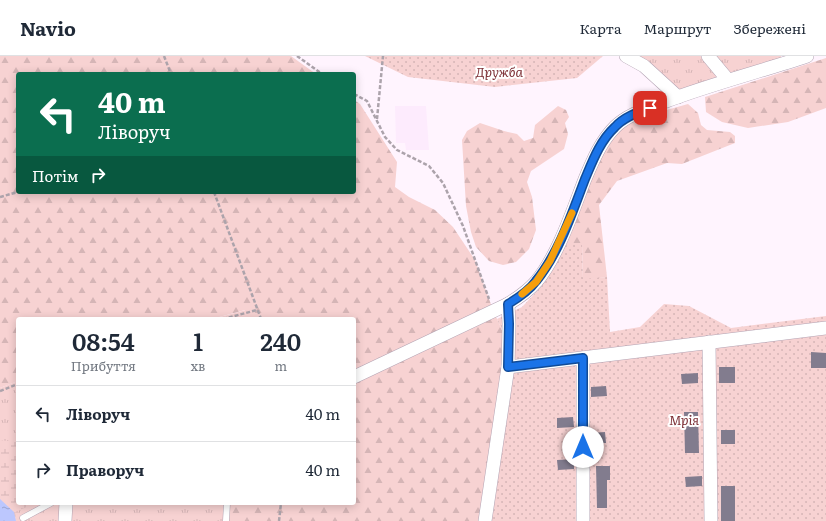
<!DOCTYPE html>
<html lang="uk">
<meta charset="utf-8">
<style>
body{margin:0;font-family:Literata,serif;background:#f2f2f3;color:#1f2937;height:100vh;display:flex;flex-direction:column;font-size:15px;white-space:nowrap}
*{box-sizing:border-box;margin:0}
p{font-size:13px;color:#747a83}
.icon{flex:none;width:22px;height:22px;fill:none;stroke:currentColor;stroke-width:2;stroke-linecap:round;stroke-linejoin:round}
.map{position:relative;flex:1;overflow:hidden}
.drawer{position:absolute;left:16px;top:261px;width:340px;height:188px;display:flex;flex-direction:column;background:#fff;border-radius:4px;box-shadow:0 2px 10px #0003}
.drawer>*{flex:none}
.top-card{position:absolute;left:16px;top:16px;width:340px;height:122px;border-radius:4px;box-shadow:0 2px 10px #0003;background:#0b6e4f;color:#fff;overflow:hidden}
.pin{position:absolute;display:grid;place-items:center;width:34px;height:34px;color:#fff;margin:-17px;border-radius:8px;box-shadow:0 2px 6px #0006}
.me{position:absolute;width:44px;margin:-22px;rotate:0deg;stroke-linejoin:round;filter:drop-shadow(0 0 3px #0008)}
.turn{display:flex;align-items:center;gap:14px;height:84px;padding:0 16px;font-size:18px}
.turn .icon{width:52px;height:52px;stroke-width:2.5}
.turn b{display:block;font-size:28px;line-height:34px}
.then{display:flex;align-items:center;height:38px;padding:0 16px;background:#0003;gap:8px;font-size:15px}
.eta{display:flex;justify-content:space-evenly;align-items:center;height:68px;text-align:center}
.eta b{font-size:24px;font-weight:600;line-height:28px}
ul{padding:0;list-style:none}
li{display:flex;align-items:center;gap:12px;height:56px;padding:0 16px;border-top:1px solid #e0e1e3}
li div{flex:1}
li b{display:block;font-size:15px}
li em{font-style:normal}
header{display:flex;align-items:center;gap:24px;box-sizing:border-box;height:56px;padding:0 20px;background:#fff;border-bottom:1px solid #e0e1e3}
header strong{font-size:19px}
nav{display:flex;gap:22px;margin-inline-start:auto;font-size:14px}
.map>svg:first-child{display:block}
</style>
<header>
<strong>Navio</strong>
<nav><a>Карта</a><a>Маршрут</a><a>Збережені</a></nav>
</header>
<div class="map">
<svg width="826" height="465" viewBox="0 0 826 465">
<defs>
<pattern id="grass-tufts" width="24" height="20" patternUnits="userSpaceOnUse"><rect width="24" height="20" fill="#f7d2d2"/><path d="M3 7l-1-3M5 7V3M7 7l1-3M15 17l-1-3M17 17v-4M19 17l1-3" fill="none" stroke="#d5b5b6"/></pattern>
<pattern id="forest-firs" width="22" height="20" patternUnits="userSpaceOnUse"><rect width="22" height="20" fill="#f7d2d2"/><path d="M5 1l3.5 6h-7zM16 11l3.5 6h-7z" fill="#d5b5b6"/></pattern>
<pattern id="wetland-marsh" width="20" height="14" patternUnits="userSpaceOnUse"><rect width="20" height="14" fill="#f7d2d2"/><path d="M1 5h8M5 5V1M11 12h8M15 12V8" fill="none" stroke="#d5b5b6"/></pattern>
<pattern id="garden-dots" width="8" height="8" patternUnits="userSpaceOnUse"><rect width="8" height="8" fill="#f7d2d2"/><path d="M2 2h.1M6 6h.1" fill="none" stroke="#d5b5b6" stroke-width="1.8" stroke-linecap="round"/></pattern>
<pattern id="water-ripples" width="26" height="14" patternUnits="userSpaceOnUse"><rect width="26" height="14" fill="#bcc7fe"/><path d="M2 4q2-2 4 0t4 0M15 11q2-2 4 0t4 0" fill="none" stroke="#9aa3cf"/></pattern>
</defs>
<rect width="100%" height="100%" fill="#fff4fe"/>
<path fill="#fdebfd" d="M395 50H426L429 94H406L405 87H396Z"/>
<g fill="url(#grass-tufts)">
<path d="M635 0H701L719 22 678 34Z"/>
<path d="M713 0H781V3L729 19Z"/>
<path d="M246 254 245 263H212Z"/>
<path d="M18 325V447H227L226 465H16L14 456 0 443V332Z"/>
</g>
<g fill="url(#forest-firs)">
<path d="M0 0H291L316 18H18V136H354V44L360 48 397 106 395 131 409 141 435 154 453 171 475 204 493 254 506 283 479 465H226L227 447H354V263H245V254L212 263H18V325L0 332Z"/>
<path d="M826 2V52L788 66 748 72 722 66 706 56 705 41Z"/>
<path d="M688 48 698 57 701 69 707 74 730 76 735 80V87L692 104 682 108 667 107 617 125 599 149 607 221 583 224 582 188H565L598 105 620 73 638 62Z"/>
<path d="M558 50 566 54 569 61 565 67 568 78 564 93 531 115 527 126 532 141 536 174 529 193 516 206 503 209 489 205 476 191 471 176 466 150 462 84 467 75 480 67 504 75 517 78 524 85 533 82 535 69Z"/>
</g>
<path fill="url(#wetland-marsh)" d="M18 381V447H36L15 456 16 465H0V384L7 385Z"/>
<g fill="url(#garden-dots)">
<path d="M365 0H603L577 22 495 31 408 21Z"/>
<path d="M565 188H582L583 223 607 221 610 276 640 271 664 248 689 250 731 272 826 260V465H479L506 283 497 263 522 251 541 231Z"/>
</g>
<path fill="url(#water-ripples)" d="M0 443 14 456 16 465H0Z"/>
<g fill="#827c8e">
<path d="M811 296 826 297V312H811Z"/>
<rect x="719" y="311" width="16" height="16"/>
<path d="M698 317V327L682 328 681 318Z"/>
<path d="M606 330 607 340 591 341V331Z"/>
<path d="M684 356H698L699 397H685Z"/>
<path d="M573 361 574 371 557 372V362Z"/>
<rect x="721" y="374" width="14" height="14"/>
<path d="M605 376 606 387H591V377Z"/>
<path d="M574 403V413L558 414 557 404Z"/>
<path d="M596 410H610V424H607V452H597Z"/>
<path d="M702 420V430L686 431 685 421Z"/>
<rect x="721" y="430" width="14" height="35"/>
</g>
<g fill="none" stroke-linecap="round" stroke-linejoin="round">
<g stroke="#b3a3b3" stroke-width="7">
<g id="lane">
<path d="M23 462 51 447"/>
<path d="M226 465 227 447"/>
</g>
</g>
<g stroke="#b3a3b3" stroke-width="14">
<g id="street">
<path d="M626 0 644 10 678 41"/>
<path d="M708 0 728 24"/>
<path d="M709 286 711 465"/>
<path d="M583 302V465"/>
<path d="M508 311 826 272"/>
<path d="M354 321 508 248C518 242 528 235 536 226 558 200 573 154 585 123 593 104 601 85 615 71 628 58 647 53 664 46 711 28 759 16 807 0"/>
<path d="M65 465 66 447"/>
<path d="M485 465 508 311 509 268 508 248"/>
</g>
</g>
<g stroke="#aca3ab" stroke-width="2.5" stroke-dasharray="4 2" stroke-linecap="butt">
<path d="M164 0 171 18"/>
<path d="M297 0 322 18"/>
<path d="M354 38 367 45 385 81 397 94 429 110 443 127 463 170 489 243"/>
<path d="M377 63 383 0"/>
<path d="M214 136 261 263"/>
<path d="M0 141 18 136"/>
<path d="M223 263 257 254"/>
<path d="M0 335 18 328"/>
<path d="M279 465 281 447"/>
</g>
<use href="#lane" stroke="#fff" stroke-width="6"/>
<use href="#street" stroke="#fff" stroke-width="13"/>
</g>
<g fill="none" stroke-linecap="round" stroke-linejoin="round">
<g stroke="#114b97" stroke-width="10">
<path id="route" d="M583 391V302L508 311 509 268 508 248C518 242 529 235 536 225 559 197 572 157 585 123 593 104 600 85 615 71 624 61 638 56 650 52"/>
</g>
<use href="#route" stroke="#1a73e8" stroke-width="7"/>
<path stroke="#f59e0b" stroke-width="7" d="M522 238 536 226 550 205 572 157"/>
</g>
<g text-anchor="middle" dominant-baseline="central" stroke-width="4" stroke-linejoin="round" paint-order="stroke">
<g font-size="13" font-style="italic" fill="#7e3137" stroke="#fff">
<text x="499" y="15">Дружба</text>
<text x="684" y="363">Мрія</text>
</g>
</g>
</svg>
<div class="pin" style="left:650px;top:52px;background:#d93025"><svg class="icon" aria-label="arrive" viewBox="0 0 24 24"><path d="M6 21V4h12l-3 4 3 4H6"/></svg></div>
<svg class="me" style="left:583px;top:391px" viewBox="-20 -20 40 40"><circle r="19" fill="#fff"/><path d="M0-13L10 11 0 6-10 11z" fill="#1a73e8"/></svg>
<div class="top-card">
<div class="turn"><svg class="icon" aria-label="left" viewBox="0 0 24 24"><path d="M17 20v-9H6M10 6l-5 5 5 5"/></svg><div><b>40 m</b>Ліворуч</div></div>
<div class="then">Потім<svg class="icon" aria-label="right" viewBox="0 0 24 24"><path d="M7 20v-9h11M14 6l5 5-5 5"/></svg></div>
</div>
<section class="drawer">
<div class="eta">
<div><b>08:54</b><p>Прибуття</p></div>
<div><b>1</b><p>хв</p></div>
<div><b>240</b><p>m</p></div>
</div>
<ul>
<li><svg class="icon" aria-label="left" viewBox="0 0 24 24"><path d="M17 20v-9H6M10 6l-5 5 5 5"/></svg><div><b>Ліворуч</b></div><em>40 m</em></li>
<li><svg class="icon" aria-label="right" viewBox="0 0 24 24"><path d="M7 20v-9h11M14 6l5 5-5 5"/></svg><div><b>Праворуч</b></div><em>40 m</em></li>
</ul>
</section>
</div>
